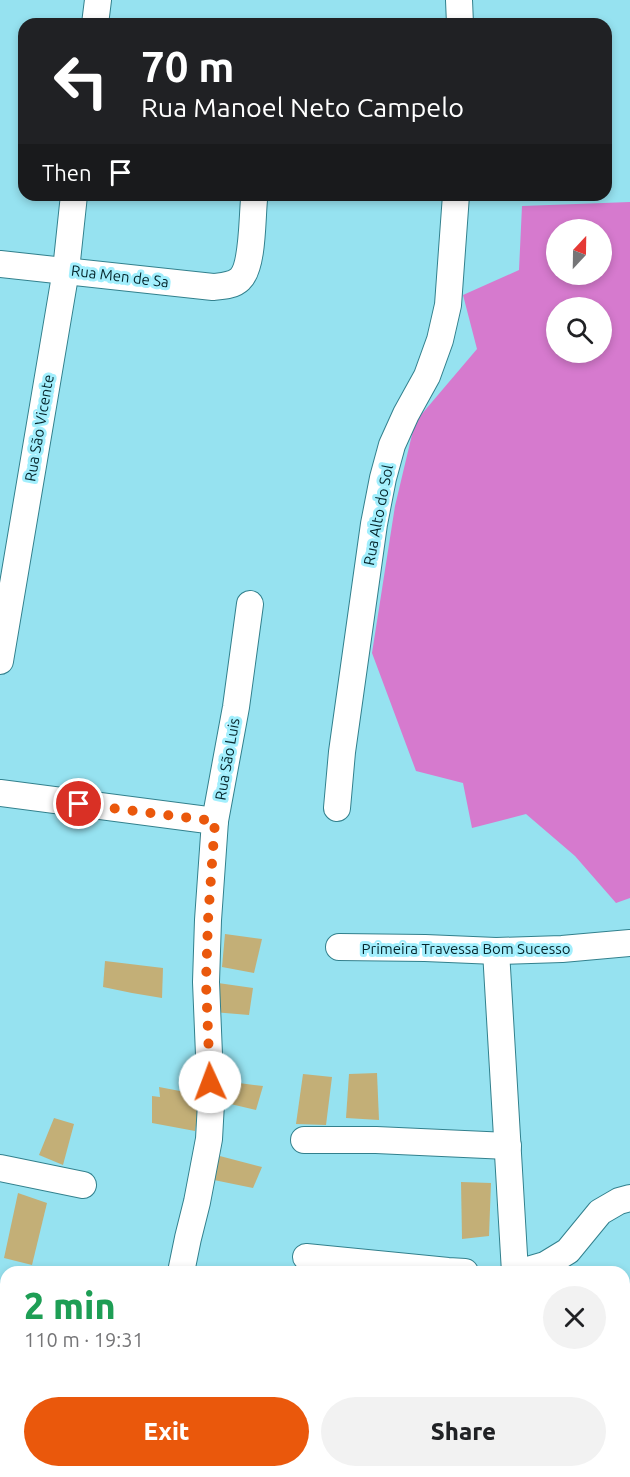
<!DOCTYPE html>
<meta charset="utf-8">
<style>
body{margin:0;font-family:Ubuntu,sans-serif;background:#f2f2f2;color:#202124;height:100vh;display:flex;flex-direction:column;font-size:22px;white-space:nowrap}
*{box-sizing:border-box;margin:0}
p{font-size:20px;color:#757577}
.icon{flex:none;width:33px;height:33px;fill:none;stroke:currentColor;stroke-width:2;stroke-linecap:round;stroke-linejoin:round}
.map{position:relative;flex:1;overflow:hidden}
.sheet{position:absolute;left:0px;top:1266px;width:630px;height:212px;display:flex;flex-direction:column;background:#fff;border-radius:18px 18px 0 0;box-shadow:0 3px 9px #0003}
.sheet>*{flex:none}
.top-card{position:absolute;left:18px;top:18px;width:594px;height:183px;border-radius:18px;box-shadow:0 3px 9px #0003;background:#202124;color:#fff;overflow:hidden}
.needle{width:39px;rotate:22deg}
.tools{position:absolute;left:546px;top:219px;display:grid;gap:12px}
.tools a{display:grid;place-items:center;width:66px;height:66px;border-radius:50%;background:#fff;box-shadow:0 3px 9px #0003;font-size:30px}
.pin{position:absolute;display:grid;place-items:center;width:51px;height:51px;color:#fff;margin:-26px;border:3px solid #fff;border-radius:50%;box-shadow:0 2px 6px #0007}
.me{position:absolute;width:66px;margin:-33px;rotate:358deg;stroke-linejoin:round;filter:drop-shadow(0 0 4px #0008)}
.turn{display:flex;align-items:center;gap:21px;height:126px;padding:0 24px;font-size:27px}
.turn .icon{width:78px;height:78px;stroke-width:2.5}
.turn b{display:block;font-size:42px;line-height:51px}
.then{display:flex;align-items:center;height:57px;padding:0 24px;background:#0003;gap:12px;font-size:22px}
.round{display:grid;place-items:center;flex:none;width:63px;height:63px;border-radius:32px;background:#f2f2f2}
.overview{display:flex;align-items:center;justify-content:space-between;height:102px;padding:0 24px}
h1{font-size:36px;font-weight:800;line-height:45px;color:#1e9e55}
.button{display:flex;gap:12px;margin-top:auto;padding:12px 24px}
.button a{flex:1;height:69px;border-radius:36px;background:#ea580c;color:#fff;font-size:24px;font-weight:800;line-height:69px;text-align:center}
.button a+a{background:#f2f2f2;color:#202124}
.map>svg:first-child{display:block}
</style>
<div class="map">
<svg width="630" height="1477" viewBox="0 0 630 1477">
<rect width="100%" height="100%" fill="#96e2f0"/>
<path fill="#d67ace" fill-rule="evenodd" d="M630 202V898L616 903 575 856 526 814 472 828 463 783 416 771 372 653 395 506 415 422 477 349 463 295 519 270 522 206ZM556 230H602V274H556ZM556 308H602V352H556Z"/>
<g fill="#c3af77">
<path d="M225 934 262 939 254 973 222 967Z"/>
<path d="M105 961 163 968 162 998 132 993 103 987Z"/>
<path d="M218 983 253 988 249 1015 213 1012Z"/>
<path d="M377 1073 379 1120 346 1118 349 1074Z"/>
<path d="M303 1074 332 1077 326 1125 296 1124Z"/>
<path d="M231 1082 263 1086 256 1110 222 1102Z"/>
<path d="M159 1087 201 1095 195 1131 152 1123V1096L160 1097Z"/>
<path d="M54 1118 74 1124 63 1165 39 1155Z"/>
<path d="M216 1155 262 1167 253 1188 209 1179Z"/>
<path d="M461 1182 491 1183 489 1236 462 1239Z"/>
<path d="M18 1193 47 1203 32 1265 4 1258Z"/>
<path d="M0 1463 6 1466V1472H20L34 1477H0Z"/>
<path d="M194 1472H256L255 1477H192Z"/>
<rect x="443" y="1472" width="44" height="5"/>
<path d="M576 1472H624L625 1477H577Z"/>
</g>
<g fill="none" stroke-linecap="round" stroke-linejoin="round">
<g stroke="#32808d" stroke-width="16">
<path id="service" d="M14 1477 16 1472"/>
</g>
<g stroke="#32808d" stroke-width="28">
<g id="minor">
<path d="M459 0 460 24"/>
<path d="M95 24 98 0"/>
<path d="M0 264 213 287C222 286 233 286 240 279 253 267 252 219 254 200"/>
<path d="M0 661 66 270 74 195"/>
<path d="M0 793 215 821"/>
<path d="M337 808 342 752 374 524 383 478 392 445 406 414 427 376 440 340 448 305 456 195"/>
<path d="M339 947 425 948 496 951 562 949 630 943"/>
<path d="M496 951 515 1272"/>
<path d="M304 1140H376L508 1146"/>
<path d="M0 1168 83 1185"/>
<path d="M306 1257 448 1271 465 1272"/>
<path d="M181 1272 188 1238 197 1202 209 1139 211 1103 206 982 208 920 215 821 236 707 250 604"/>
<path d="M521 1272 545 1265 568 1251 600 1212 619 1201 630 1198"/>
<path d="M177 1477 178 1472"/>
</g>
</g>
<g stroke="#32808d" stroke-width="36">
<g id="primary">
<path d="M0 1444 6 1447"/>
<path d="M68 1472 82 1477"/>
</g>
</g>
<use href="#service" stroke="#fff" stroke-width="14"/>
<use href="#minor" stroke="#fff" stroke-width="26"/>
<use href="#primary" stroke="#fff" stroke-width="33"/>
</g>
<g fill="none" stroke-linecap="round" stroke-linejoin="round">
<path stroke="#ea580c" stroke-width="10" stroke-dasharray="0 18" d="M79 804 215 821 208 920 206 982 210 1082"/>
</g>
<g text-anchor="middle" dominant-baseline="central" stroke-width="6" stroke-linejoin="round" paint-order="stroke">
<g font-size="15" fill="#04252b" stroke="#a3effd">
<text transform="translate(120 276) rotate(7)">Rua Men de Sa</text>
<text transform="translate(39 428) rotate(-80)">Rua São Vicente</text>
<text transform="translate(378 515) rotate(-79)">Rua Alto do Sol</text>
<text transform="translate(227 759) rotate(-80)">Rua São Luis</text>
<text x="466" y="948">Primeira Travessa Bom Sucesso</text>
</g>
</g>
</svg>
<div class="tools">
<a><svg class="needle" viewBox="-14 -14 28 28"><path d="M0-13l5 13h-10z" fill="#e53935"/><path d="M0 13l5-13h-10z" fill="#757577"/></svg></a>
<a><svg class="icon" aria-label="search" viewBox="0 0 24 24"><circle cx="10" cy="10" r="6"/><path d="M15 15l6 6"/></svg></a>
</div>
<div class="pin" style="left:79px;top:804px;background:#d93025"><svg class="icon" aria-label="arrive" viewBox="0 0 24 24"><path d="M6 21V4h12l-3 4 3 4H6"/></svg></div>
<svg class="me" style="left:210px;top:1082px" viewBox="-20 -20 40 40"><circle r="19" fill="#fff"/><path d="M0-13L10 11 0 6-10 11z" fill="#ea580c"/></svg>
<div class="top-card">
<div class="turn"><svg class="icon" aria-label="left" viewBox="0 0 24 24"><path d="M17 20v-9H6M10 6l-5 5 5 5"/></svg><div><b>70 m</b>Rua Manoel Neto Campelo</div></div>
<div class="then">Then<svg class="icon" aria-label="arrive" viewBox="0 0 24 24"><path d="M6 21V4h12l-3 4 3 4H6"/></svg></div>
</div>
<section class="sheet">
<div class="overview"><div><h1>2 min</h1><p>110 m · 19:31</p></div><a class="round"><svg class="icon" aria-label="close" viewBox="0 0 24 24"><path d="M6 6l12 12M18 6L6 18"/></svg></a></div>
<div class="button"><a>Exit</a><a>Share</a></div>
</section>
</div>
